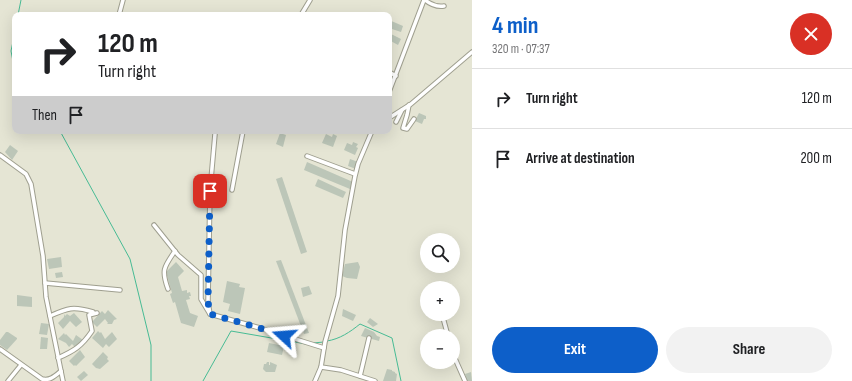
<!DOCTYPE html>
<meta charset="utf-8">
<style>
body{margin:0;font-family:"Sofia Sans Condensed",sans-serif;background:#f2f2f2;color:#202124;height:100vh;display:flex;flex-direction:column;font-size:15px;white-space:nowrap}
*{box-sizing:border-box;margin:0}
p{font-size:13px;color:#757577}
.icon{flex:none;width:22px;height:22px;fill:none;stroke:currentColor;stroke-width:2;stroke-linecap:round;stroke-linejoin:round}
.map{position:relative;flex:1;overflow:hidden}
.drawer{display:flex;flex-direction:column;background:#fff;width:380px}
.drawer>*{flex:none}
.hud{position:absolute;left:12px;top:12px;width:380px;height:122px;border-radius:8px;box-shadow:0 4px 16px #0002;background:#fff;color:#202124;overflow:hidden}
.buttons{position:absolute;left:420px;top:233px;display:grid;gap:8px}
.buttons a{display:grid;place-items:center;width:40px;height:40px;border-radius:50%;background:#fff;box-shadow:0 4px 16px #0002;font-size:20px}
.pin{position:absolute;display:grid;place-items:center;width:34px;height:34px;color:#fff;margin:-17px;border-radius:8px;box-shadow:0 2px 6px #0006}
.me{position:absolute;width:44px;margin:-22px;rotate:289deg;stroke-linejoin:round;filter:drop-shadow(0 0 3px #0008)}
.turn{display:flex;align-items:center;gap:14px;height:84px;padding:0 20px;font-size:18px}
.turn .icon{width:52px;height:52px;stroke-width:2.5}
.turn b{display:block;font-size:28px;line-height:34px}
.then{display:flex;align-items:center;height:38px;padding:0 20px;background:#0003;gap:8px;font-size:15px}
.round{display:grid;place-items:center;flex:none;width:42px;height:42px;border-radius:21px;background:#f2f2f2}
.overview{display:flex;align-items:center;justify-content:space-between;height:68px;padding:0 20px}
h1{font-size:24px;font-weight:700;line-height:30px;color:#0d5fc9}
.action{display:flex;gap:8px;margin-top:auto;padding:8px 20px}
.action a{flex:1;height:46px;border-radius:24px;background:#0d5fc9;color:#fff;font-size:16px;font-weight:700;line-height:46px;text-align:center}
.action a+a{background:#f2f2f2;color:#202124}
ul{padding:0;list-style:none}
li{display:flex;align-items:center;gap:12px;height:60px;padding:0 20px;border-top:1px solid #e0e0e0}
li div{flex:1}
li b{display:block;font-size:15px}
li em{font-style:normal}
main{display:flex;flex:1;min-height:0}
.map>svg:first-child{display:block}
</style>
<main>
<div class="map">
<svg width="472" height="381" viewBox="0 0 472 381">
<rect width="100%" height="100%" fill="#e5e5d4"/>
<g fill="none" stroke-linecap="round" stroke-linejoin="round">
<g stroke="#47bb94" stroke-width="1">
<path d="M18 15 21 0"/>
<path d="M15 32 11 51 15 72"/>
<path d="M60 131 130 259 151 345V381"/>
<path d="M327 341C340 339 350 332 360 324L392 338 401 381"/>
<path d="M313 343 324 342"/>
<path d="M203 381 231 331 306 344"/>
</g>
</g>
<g fill="#bcc6b8">
<path d="M389 20 403 26 401 32 389 28Z"/>
<path d="M389 33 401 39 398 45 389 40Z"/>
<path d="M419 113 426 116V119H424L422 124 415 121Z"/>
<path d="M280 133 286 135 283 147 276 144Z"/>
<path d="M326 134 332 137 333 134 337 136 333 147 322 143Z"/>
<path d="M353 142 358 144 356 147 358 148 355 155 344 150 347 143 352 145Z"/>
<path d="M10 145 18 151 12 160 5 152Z"/>
<path d="M350 159 358 162 356 169 348 166Z"/>
<path d="M307 162 353 182 350 189 304 170Z"/>
<path d="M282 177 307 252 301 254 276 179Z"/>
<path d="M318 179 346 192 343 198 315 186Z"/>
<path d="M61 257 62 267 49 269 47 259Z"/>
<path d="M281 260 309 333 304 334 276 261Z"/>
<path d="M176 262 184 271 178 277 182 291 187 290V293L190 292 191 296H189L190 299 186 300 190 313 198 316 194 327 181 323 175 302 173 303 170 294 172 293 166 272Z"/>
<path d="M358 262 360 267 357 279 347 278 342 276 345 264Z"/>
<path d="M62 272 63 277 56 278 55 273Z"/>
<path d="M227 281 240 284 239 287 245 288 240 314 228 311 230 304 223 302Z"/>
<path d="M309 286 312 294 303 297 301 288Z"/>
<path d="M17 295 32 297V307L17 306Z"/>
<path d="M343 309 356 315 353 321 342 316Z"/>
<path d="M108 310 117 319 114 320 112 324H107L108 323 105 319 97 327 92 322 102 311 105 314Z"/>
<path d="M74 313 82 322 76 327 70 321 63 329 58 323 64 317V314L65 316 67 314 70 316Z"/>
<path d="M370 318 378 324 373 327 367 322Z"/>
<path d="M41 323 49 324 47 335 39 334Z"/>
<path d="M365 328 374 332 377 336 380 337 379 341 361 336Z"/>
<path d="M98 331 100 333 101 332 105 339 112 332 117 339 109 347 106 344 103 348 92 338Z"/>
<path d="M6 332H8L17 338V339L7 350 0 345V340Z"/>
<path d="M64 333 65 335 66 334 73 341 76 335 83 340 75 347 72 344 69 347 66 343 58 339Z"/>
<path d="M41 337 48 338 47 349H40Z"/>
<path d="M269 343 284 346 282 355 267 352Z"/>
<path d="M80 350 85 357 76 366 75 365 74 366 69 361Z"/>
<path d="M103 352 108 357 107 359 109 361 100 369 96 368 92 364Z"/>
<path d="M267 362H269V365H270V362L277 365 275 372H266L263 369 264 364H266Z"/>
<path d="M387 369 392 370V371L395 372V373L397 374 396 381H383Z"/>
<path d="M84 371 88 375 81 381 77 377Z"/>
<path d="M471 372 472 381H467L465 374Z"/>
</g>
<g fill="none" stroke-linecap="round" stroke-linejoin="round">
<g stroke="#9f9f8f" stroke-width="5.5">
<g id="street">
<path d="M425 0C430 4 437 7 444 6"/>
<path d="M119 15 123 0"/>
<path d="M301 15 310 0"/>
<path d="M389 72 396 76"/>
<path d="M389 92 424 0"/>
<path d="M409 105 407 115 403 128 407 129 414 119"/>
<path d="M389 118 411 104 472 52"/>
<path d="M396 122 402 110"/>
<path d="M0 155 26 174 31 184 43 256 46 297 63 381"/>
<path d="M307 156 355 174"/>
<path d="M232 190 243 131"/>
<path d="M154 225 178 255 201 275V299L210 314 260 328 324 348"/>
<path d="M45 283 120 290"/>
<path d="M168 289C161 270 164 267 175 251"/>
<path d="M210 314 208 302 210 191 215 134"/>
<path d="M442 314 448 336"/>
<path d="M50 316C68 308 73 306 93 312"/>
<path d="M0 349 42 379C50 381 55 376 61 371"/>
<path d="M453 354 465 381"/>
<path d="M58 358C74 351 82 346 92 331L89 315 97 313"/>
<path d="M321 367 341 370 375 381"/>
<path d="M360 376 369 338"/>
<path d="M8 381 21 365"/>
<path d="M315 381 321 367 325 342 338 296 345 230 355 176 358 164 372 131"/>
</g>
</g>
<use href="#street" stroke="#fff" stroke-width="3.5"/>
</g>
<g fill="none" stroke-linecap="round" stroke-linejoin="round">
<path stroke="#0d5fc9" stroke-width="7" stroke-dasharray="0 12.6" d="M210 191 208 302 210 314 260 328 284 336"/>
</g>
</svg>
<div class="buttons">
<a><svg class="icon" aria-label="search" viewBox="0 0 24 24"><circle cx="10" cy="10" r="6"/><path d="M15 15l6 6"/></svg></a>
<a>+</a>
<a>−</a>
</div>
<div class="pin" style="left:210px;top:191px;background:#d93025"><svg class="icon" aria-label="arrive" viewBox="0 0 24 24"><path d="M6 21V4h12l-3 4 3 4H6"/></svg></div>
<svg class="me" style="left:284px;top:336px" viewBox="-20 -20 40 40"><path d="M0-17L14 15 0 8-14 15z" fill="#0d5fc9" stroke="#fff" stroke-width="4"/></svg>
<div class="hud">
<div class="turn"><svg class="icon" aria-label="right" viewBox="0 0 24 24"><path d="M7 20v-9h11M14 6l5 5-5 5"/></svg><div><b>120 m</b>Turn right</div></div>
<div class="then">Then<svg class="icon" aria-label="arrive" viewBox="0 0 24 24"><path d="M6 21V4h12l-3 4 3 4H6"/></svg></div>
</div>
</div>
<section class="drawer">
<div class="overview"><div><h1>4 min</h1><p>320 m · 07:37</p></div><a class="round" style="background:#d93025;color:#fff"><svg class="icon" aria-label="close" viewBox="0 0 24 24"><path d="M6 6l12 12M18 6L6 18"/></svg></a></div>
<ul>
<li><svg class="icon" aria-label="right" viewBox="0 0 24 24"><path d="M7 20v-9h11M14 6l5 5-5 5"/></svg><div><b>Turn right</b></div><em>120 m</em></li>
<li><svg class="icon" aria-label="arrive" viewBox="0 0 24 24"><path d="M6 21V4h12l-3 4 3 4H6"/></svg><div><b>Arrive at destination</b></div><em>200 m</em></li>
</ul>
<div class="action"><a>Exit</a><a>Share</a></div>
</section>
</main>
